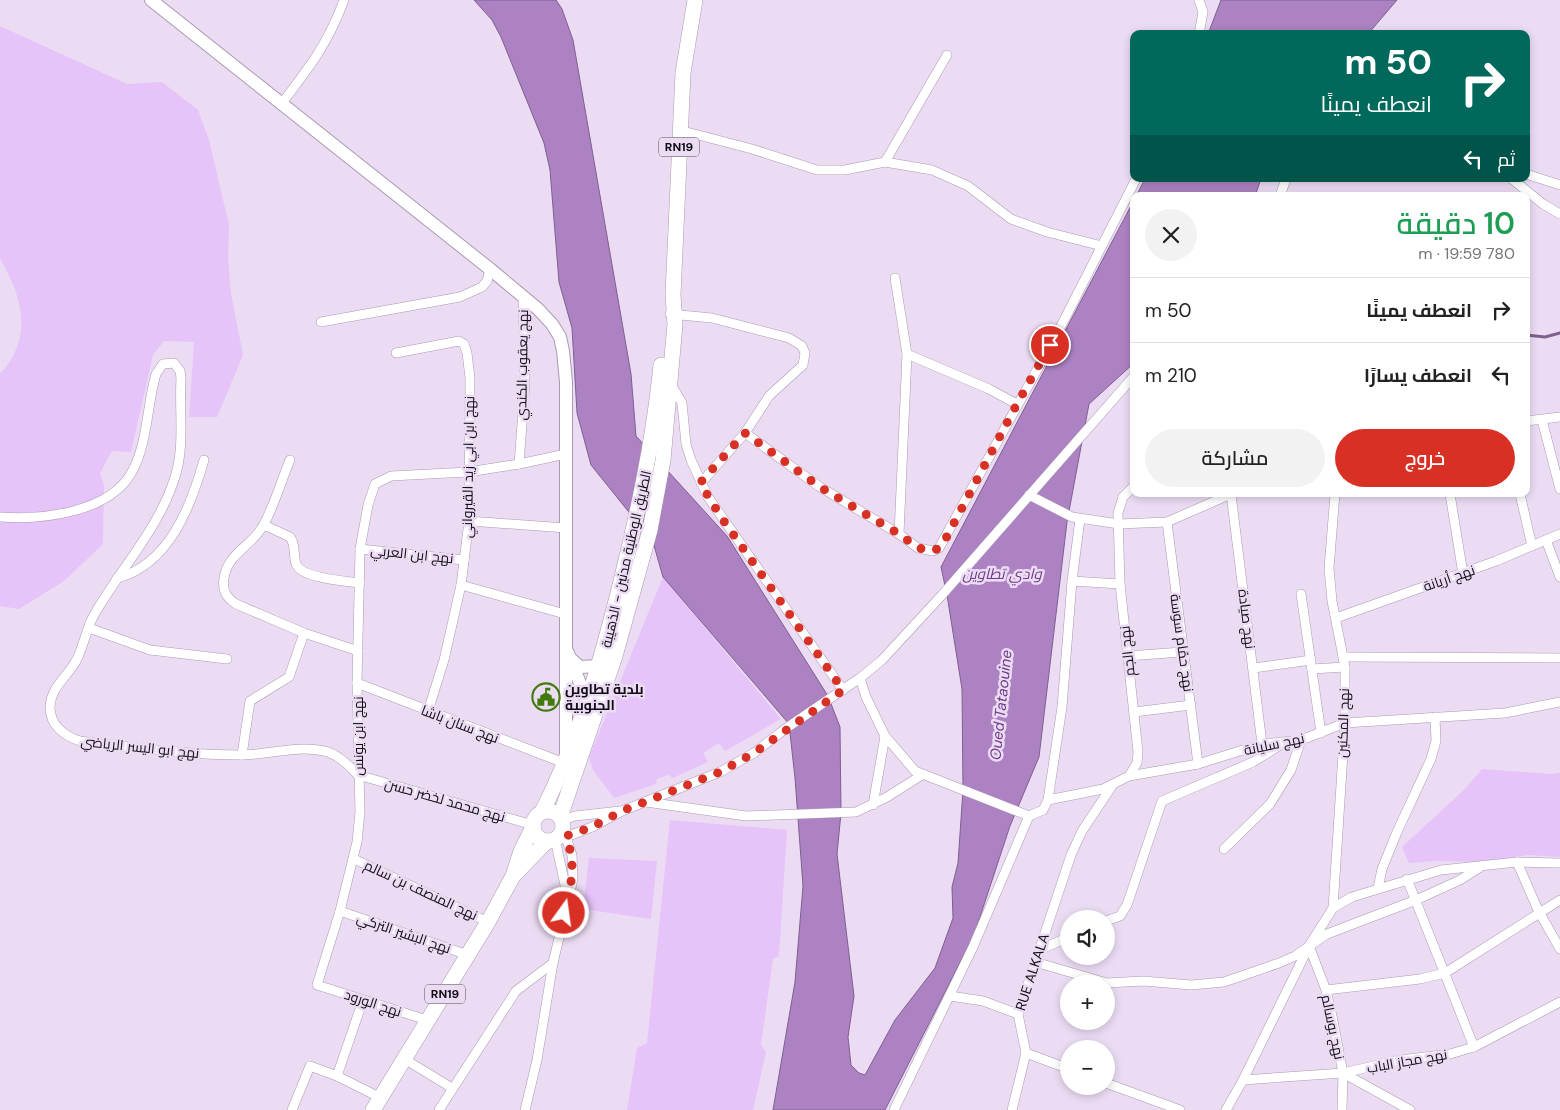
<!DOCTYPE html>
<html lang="ar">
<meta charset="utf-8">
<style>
body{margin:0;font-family:"DM Sans",Cairo,sans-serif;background:#f2f2f2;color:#222;direction:rtl;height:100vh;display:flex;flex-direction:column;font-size:19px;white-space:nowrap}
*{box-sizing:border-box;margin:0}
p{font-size:16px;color:#767676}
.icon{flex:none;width:28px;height:28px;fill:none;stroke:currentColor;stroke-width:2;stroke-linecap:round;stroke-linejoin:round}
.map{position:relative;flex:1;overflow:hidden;direction:ltr}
.details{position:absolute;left:1130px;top:192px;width:400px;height:305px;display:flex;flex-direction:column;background:#fff;border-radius:10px;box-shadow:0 2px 8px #0003;direction:rtl}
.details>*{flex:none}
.guide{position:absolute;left:1130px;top:30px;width:400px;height:152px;border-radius:10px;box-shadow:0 2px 8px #0003;direction:rtl;background:#00695c;color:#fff;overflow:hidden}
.tools{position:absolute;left:1060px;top:910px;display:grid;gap:10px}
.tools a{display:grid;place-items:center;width:55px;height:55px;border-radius:50%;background:#fff;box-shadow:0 2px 8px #0003;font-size:25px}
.pin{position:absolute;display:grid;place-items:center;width:42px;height:42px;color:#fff;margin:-21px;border:2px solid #fff;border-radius:50%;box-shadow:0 1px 5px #0007}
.me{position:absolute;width:55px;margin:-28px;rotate:14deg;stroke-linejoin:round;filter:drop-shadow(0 0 4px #0008)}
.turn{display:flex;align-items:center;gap:18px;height:105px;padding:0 15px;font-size:22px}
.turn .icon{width:65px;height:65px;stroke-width:2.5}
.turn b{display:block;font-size:35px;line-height:42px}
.then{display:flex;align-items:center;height:48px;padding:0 15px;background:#0003;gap:10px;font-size:19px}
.round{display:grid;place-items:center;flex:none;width:52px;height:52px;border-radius:26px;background:#f2f2f2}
.overview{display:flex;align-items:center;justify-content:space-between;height:85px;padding:0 15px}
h1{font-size:30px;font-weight:600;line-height:38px;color:#1e9e55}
.cta{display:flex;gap:10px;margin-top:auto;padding:10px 15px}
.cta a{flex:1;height:58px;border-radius:30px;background:#d93025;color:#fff;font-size:20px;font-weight:600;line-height:58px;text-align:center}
.cta a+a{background:#f2f2f2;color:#222}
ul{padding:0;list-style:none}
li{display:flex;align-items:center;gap:15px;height:65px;padding:0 15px;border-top:1px solid #e0e0e0}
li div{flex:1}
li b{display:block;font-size:19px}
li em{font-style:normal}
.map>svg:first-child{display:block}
</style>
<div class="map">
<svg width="1560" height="1110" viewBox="0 0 1560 1110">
<rect width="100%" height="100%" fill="#ebdcf4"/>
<g fill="#e6c3f9">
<path d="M0 26 127 84 162 82 198 110 209 140 229 225 228 259 231 294 243 355 217 417H189L194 342 164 341 153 355 131 452 112 451 100 473 104 486 103 544 64 581 19 609 0 606V373C6 369 8 364 12 358 31 324 18 290 0 258Z"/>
<path d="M663 577 781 719 725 751 719 743 703 753 708 762 673 778 668 775 657 779 656 784 614 798 593 770 589 757Z"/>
<path d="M1482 769 1552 774 1560 773V857L1528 855 1487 862 1435 861 1409 863 1402 847 1466 788Z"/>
<path d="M670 820 787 830 779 956 773 959 761 1045 766 1052 753 1110H627L637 1048 647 1043Z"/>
<path d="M589 858 657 861 651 919 583 909Z"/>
</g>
<g fill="#ad82c3" stroke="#7e5f8f">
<path d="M474 0H556L562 9 573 40 631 374 636 436 727 536 828 696 840 727 841 813 837 854 854 996 848 1037 851 1065 859 1073 865 1075 895 1020 935 968 953 918 952 887 958 863 963 790 962 689 947 595 941 567 1134 200V363L1089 404 1067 522 1039 757 1010 826 974 935 885 1110H773L795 982 803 886 795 778 789 724 663 577 653 542 591 465 577 413 572 328 559 282 550 170 544 143 501 37 492 20Z"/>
<path d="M1221 0H1397L1368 34H1208Z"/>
<path d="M1145 179H1261L1255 196H1136Z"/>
</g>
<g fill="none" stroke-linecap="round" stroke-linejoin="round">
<path stroke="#7e5f8f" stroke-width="3" d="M1526 335 1545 337 1560 333"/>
<g stroke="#a99ab1" stroke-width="10">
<g id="street">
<path d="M1199 34 1203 12 1199 0"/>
<path d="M282 103C309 68 329 42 344 0"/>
<path d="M679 130 752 149 817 170H845L885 162 932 170 968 186 1011 219 1047 232 1102 246"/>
<path d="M885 162 947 55"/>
<path d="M1526 174 1560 185"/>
<path d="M1512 179 1543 204 1560 214"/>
<path d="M1280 196 1286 179"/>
<path d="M895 278 907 354 989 389 1017 404"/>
<path d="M670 314 712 318 789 338 802 346 805 353 803 365 769 396 745 433 701 483"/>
<path d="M321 322 460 297 482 287 487 281 490 269"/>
<path d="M396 353 459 341 464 344 467 353 470 378 469 521 461 585 444 660 428 711"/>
<path d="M671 384 682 403 686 444 691 460 708 497 843 690"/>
<path d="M1542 420 1560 489"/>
<path d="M1526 421 1560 417"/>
<path d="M745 433 820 487 899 534 918 548 933 551 939 548 1059 330 1136 179"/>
<path d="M290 460C281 481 275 504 264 524 253 546 228 552 224 578 222 591 226 597 236 604L304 633 358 651"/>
<path d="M519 464 525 384 523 296"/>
<path d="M1231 494 1262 744"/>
<path d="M1450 494 1463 574"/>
<path d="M1520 494 1532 546"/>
<path d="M1029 495 1072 517 1119 524 1167 522 1231 494"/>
<path d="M0 517C42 520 111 513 133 470 148 441 147 404 156 374L163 364 174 363 180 371 181 378C179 410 185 447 175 477 159 529 120 569 94 615 86 629 84 646 76 661 67 677 51 687 50 707 50 725 64 736 80 741 133 747 187 755 240 755 268 755 296 745 324 751 338 754 348 765 358 775L533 825"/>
<path d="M469 521 566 528"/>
<path d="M1167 522 1198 764"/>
<path d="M264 525 290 537C296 545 293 554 296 564 302 579 346 581 360 583"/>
<path d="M899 534 907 354"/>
<path d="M1546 540 1560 577"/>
<path d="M360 549 464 560"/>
<path d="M117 578C169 565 191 506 204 460"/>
<path d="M1072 581 1120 584"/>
<path d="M461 585 565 614"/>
<path d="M1301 594 1321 733"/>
<path d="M1336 618 1496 561 1560 534"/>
<path d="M89 628 150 650 227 659"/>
<path d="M1128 656 1182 652"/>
<path d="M1343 657 1560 658"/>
<path d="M1254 668 1311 660"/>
<path d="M1312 669 1345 667"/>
<path d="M860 678 866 697 885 736 915 771 1029 816"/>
<path d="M357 683 564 763"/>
<path d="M1134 712 1191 705"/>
<path d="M242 755 250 701 289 677 304 633"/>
<path d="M1129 776 1137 763 1138 752 1120 584 1118 513 1123 497 1134 486"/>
<path d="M1048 800 1062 707 1072 581 1080 519"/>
<path d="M646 802 746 816 856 812 887 797 922 775"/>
<path d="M873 805 885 736"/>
<path d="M1029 816 1043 810 1048 800 1103 789 1129 776 1198 764 1262 744 1301 740 1345 723 1505 713 1560 702"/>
<path d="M562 820 575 816 620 811"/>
<path d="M558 837H566L592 827 622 811 720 772 754 753 785 729 860 678 882 660 942 595 1134 376"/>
<path d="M555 839 567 894"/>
<path d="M1224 849 1270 804 1291 770 1301 740"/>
<path d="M354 859 488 922"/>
<path d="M1517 862 1538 910 1560 949"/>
<path d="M1407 879 1474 1047"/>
<path d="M1378 888 1382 869 1397 832 1431 759 1436 741 1435 717"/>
<path d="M1333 908 1352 897 1441 870 1517 862 1560 863"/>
<path d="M340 911 468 955"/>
<path d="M1106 921 1120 916 1127 905 1162 801 1253 762 1282 744"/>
<path d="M1309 946 1326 990 1332 1016 1343 1073 1342 1110"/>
<path d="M1039 950 1069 937"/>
<path d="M1035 962 1107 983 1143 981 1191 985 1224 982 1279 963 1295 956 1327 934 1416 900 1460 880 1479 868"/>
<path d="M1326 990 1420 979 1445 973 1560 900"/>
<path d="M950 996 983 1001 1018 1014"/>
<path d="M430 1021 317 985 340 911 357 842 360 812 357 683 360 549 368 505 375 484 391 476 468 472 519 464 566 454"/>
<path d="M1026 1053 1069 1069"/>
<path d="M406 1060 452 1088"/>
<path d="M1343 1073 1410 1110"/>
<path d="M337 1076 363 1000"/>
<path d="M1243 1080 1343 1073 1400 1060 1450 1054 1474 1047 1560 1002"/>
<path d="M1106 1083 1180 1110"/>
<path d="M292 1110 310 1066 337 1076 381 1098"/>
<path d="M439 1110 516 991 553 963"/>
<path d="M525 1110 537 1060 553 963 573 879 572 855 563 829"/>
<path d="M894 1110 973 947 1029 816"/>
<path d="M1012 1110 1026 1053 1018 1014 1071 855 1082 831 1112 786"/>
<path d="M1226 1110 1243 1080 1309 946 1333 908 1345 723V667L1332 601 1329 568 1335 494"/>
</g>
</g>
<g stroke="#a99ab1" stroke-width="14">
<g id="secondary">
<path d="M151 0 490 269 538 309 552 324 560 337 563 351 566 382V756"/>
<path d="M568 653 587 701"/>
<path d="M572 660 580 667 599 666"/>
</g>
</g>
<g stroke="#a99ab1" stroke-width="16">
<g id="primary">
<circle cx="548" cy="826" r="15"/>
<path d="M542 812C580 737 603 655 623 573 640 504 654 436 661 365"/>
<path d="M560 817 615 656 650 530 663 460 675 324 673 295 683 73 695 0"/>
<path d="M514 875 547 841"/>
<path d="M373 1110 488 922 513 876 521 851 533 827"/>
</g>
</g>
<use href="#street" stroke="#fff" stroke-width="9"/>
<use href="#secondary" stroke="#fff" stroke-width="12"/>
<use href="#primary" stroke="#fff" stroke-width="15"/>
</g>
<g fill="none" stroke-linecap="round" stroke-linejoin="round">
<path stroke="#d93025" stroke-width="9" stroke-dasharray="0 16.2" d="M564 913C571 883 577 868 566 836L592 827 622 811 720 772 754 753 843 690 721 517 700 483 745 433 820 487 899 534 918 548 933 551 939 548 945 540 1017 404 1050 345"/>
</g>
<defs>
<g id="civic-ring" transform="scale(1.4375)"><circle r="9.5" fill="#ebdcf4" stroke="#437a0d" stroke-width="1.5"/><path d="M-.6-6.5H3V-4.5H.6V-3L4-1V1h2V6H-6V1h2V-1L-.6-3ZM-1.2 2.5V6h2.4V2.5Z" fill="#437a0d"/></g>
</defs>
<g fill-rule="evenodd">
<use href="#civic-ring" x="546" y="697"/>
</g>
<g text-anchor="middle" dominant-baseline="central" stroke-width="5" stroke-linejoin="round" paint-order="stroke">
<g fill="#ebdcf4" stroke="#534b58" stroke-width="1">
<rect x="659" y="137.5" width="40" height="19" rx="4"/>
<rect x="425" y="984.5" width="40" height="19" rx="4"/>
</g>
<g font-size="12" font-weight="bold" fill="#120d15">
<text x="679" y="147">RN19</text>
<text x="445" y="994">RN19</text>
</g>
<g font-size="14" fill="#120d15" stroke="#ebdcf4">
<text transform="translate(522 365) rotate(-89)">نهج يعقوب الكندي</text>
<text transform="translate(468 467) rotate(-89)">نهج ابن ابي زيد القيرواني</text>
<text transform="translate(412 554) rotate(6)">نهج ابن العربي</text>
<text transform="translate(626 559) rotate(-77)">الطريق الوطنية مدنين - الذهيبة</text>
<text transform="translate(1449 578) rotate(-19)">نهج أريانة</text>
<text transform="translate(1247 619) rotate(83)">نهج صيادة</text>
<text transform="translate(1182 643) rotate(82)">نهج حمّام سوسة</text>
<text transform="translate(1127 651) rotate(-96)">نهج الجم</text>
<text transform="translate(1343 723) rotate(-88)">نهج المكنين</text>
<text transform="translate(460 724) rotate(21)">نهج سنان باشا</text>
<text transform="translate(358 736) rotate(-90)">نهج ابن يونس</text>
<text transform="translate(1274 744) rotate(-12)">نهج سليانة</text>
<text transform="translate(140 747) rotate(6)">نهج ابو اليسر الرياضي</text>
<text transform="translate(445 800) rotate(16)">نهج محمد لخضر حسن</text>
<text transform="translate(421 890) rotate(25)">نهج المنصف بن سالم</text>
<text transform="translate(404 933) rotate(19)">نهج البشير التركي</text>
<text transform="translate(1032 972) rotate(-72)">RUE ALKALA</text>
<text transform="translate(373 1003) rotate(18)">نهج الورود</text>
<text transform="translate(1333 1027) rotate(78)">نهج بوسالم</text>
<text transform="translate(1407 1061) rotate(-10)">نهج مجاز الباب</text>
</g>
<g font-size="14" font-weight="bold" fill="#120d15" stroke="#ebdcf4" text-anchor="start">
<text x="565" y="689">بلدية تطاوين<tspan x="565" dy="16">الجنوبية</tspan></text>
</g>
<g font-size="15" font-style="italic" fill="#703a88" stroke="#ebdcf4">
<text x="1002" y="574">وادي تطاوين</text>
<text transform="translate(1001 705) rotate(-84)">Oued Tataouine</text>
</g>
</g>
</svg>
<div class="tools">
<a><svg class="icon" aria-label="sound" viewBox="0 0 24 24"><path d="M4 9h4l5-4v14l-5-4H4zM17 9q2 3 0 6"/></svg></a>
<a>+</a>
<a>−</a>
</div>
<div class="pin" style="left:1050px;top:345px;background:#d93025"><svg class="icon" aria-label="arrive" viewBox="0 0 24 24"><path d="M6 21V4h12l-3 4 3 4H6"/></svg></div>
<svg class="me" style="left:564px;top:913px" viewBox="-20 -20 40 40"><circle r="17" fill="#d93025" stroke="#fff" stroke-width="3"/><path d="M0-11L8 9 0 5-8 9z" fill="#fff"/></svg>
<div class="guide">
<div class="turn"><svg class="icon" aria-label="right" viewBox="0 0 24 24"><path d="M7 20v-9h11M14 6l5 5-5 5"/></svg><div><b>50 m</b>انعطف يمينًا</div></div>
<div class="then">ثم<svg class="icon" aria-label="left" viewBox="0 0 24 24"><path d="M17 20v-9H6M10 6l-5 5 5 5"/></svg></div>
</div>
<section class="details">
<div class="overview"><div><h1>10 دقيقة</h1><p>780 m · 19:59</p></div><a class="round"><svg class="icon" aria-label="close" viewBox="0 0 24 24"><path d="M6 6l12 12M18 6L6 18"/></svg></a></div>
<ul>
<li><svg class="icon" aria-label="right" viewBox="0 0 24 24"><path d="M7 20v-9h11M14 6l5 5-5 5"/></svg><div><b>انعطف يمينًا</b></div><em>50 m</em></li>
<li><svg class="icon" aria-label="left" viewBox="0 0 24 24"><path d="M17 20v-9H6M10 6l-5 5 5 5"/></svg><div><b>انعطف يسارًا</b></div><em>210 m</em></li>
</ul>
<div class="cta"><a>خروج</a><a>مشاركة</a></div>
</section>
</div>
